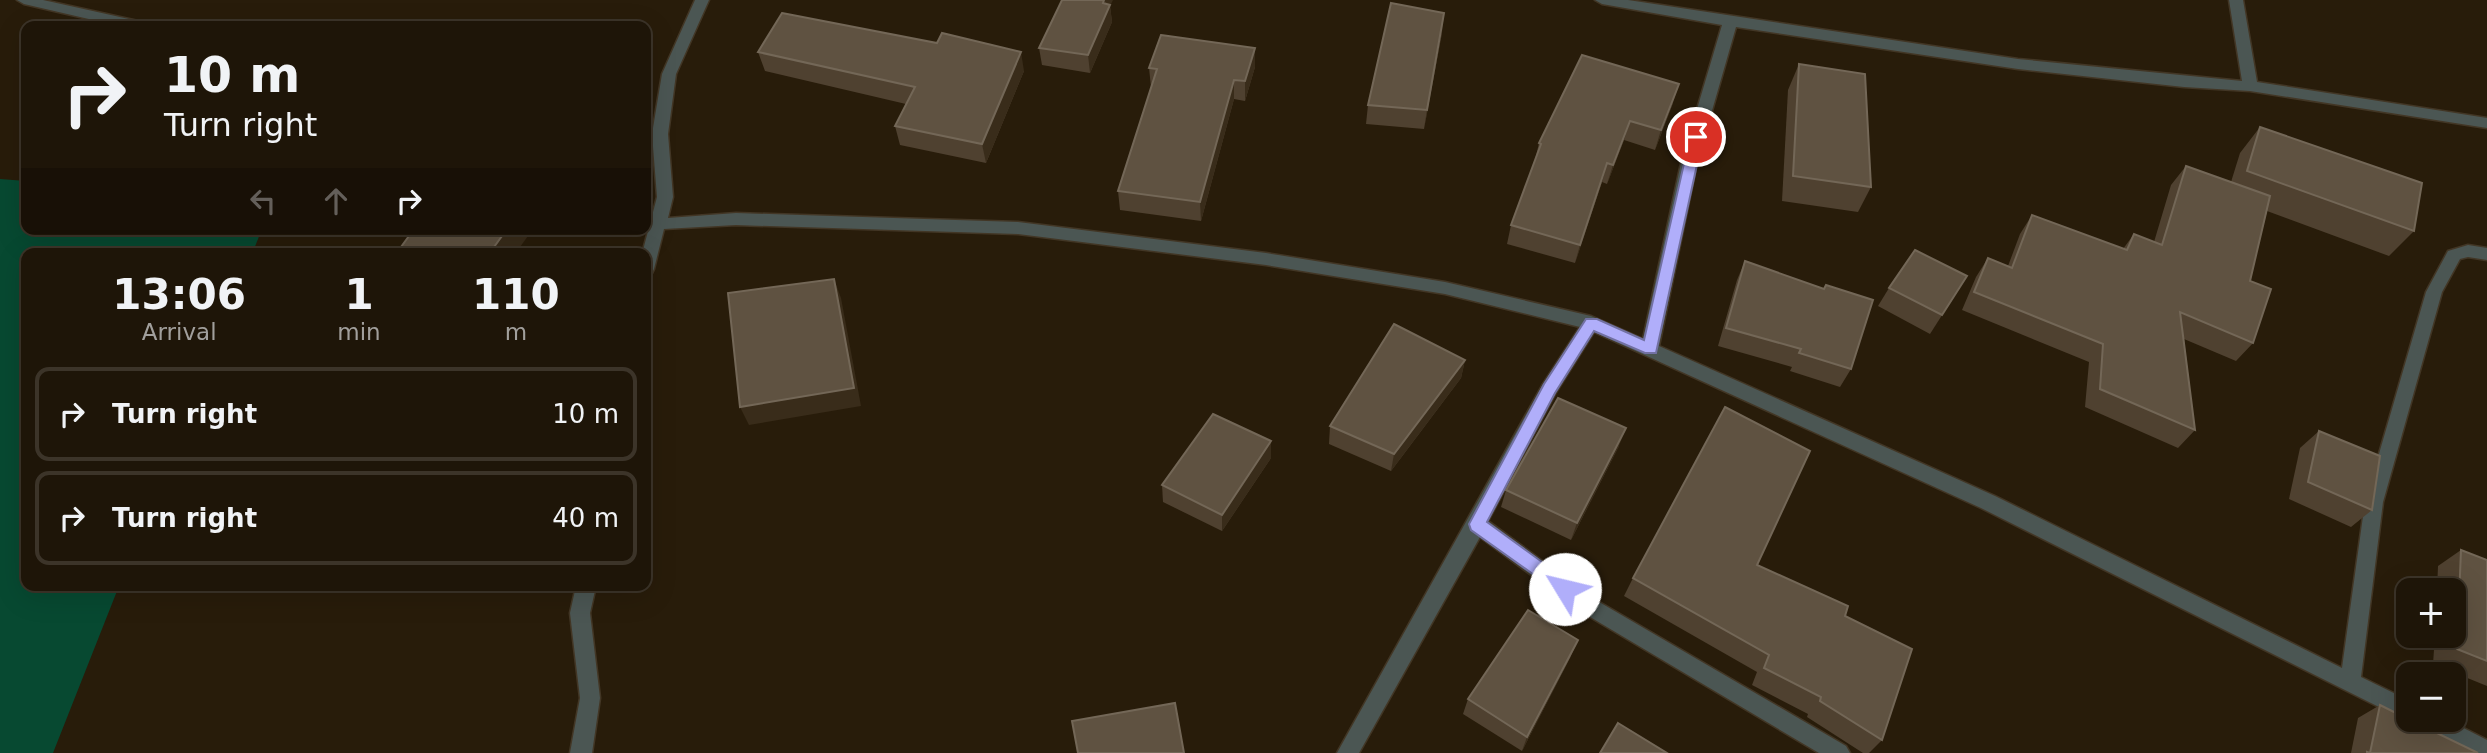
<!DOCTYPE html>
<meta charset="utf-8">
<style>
body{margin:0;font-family:"DejaVu Sans",sans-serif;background:#261e12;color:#f1f3f6;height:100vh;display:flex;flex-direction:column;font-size:26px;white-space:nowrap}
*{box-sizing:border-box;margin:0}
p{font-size:23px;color:#a19f9c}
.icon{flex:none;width:38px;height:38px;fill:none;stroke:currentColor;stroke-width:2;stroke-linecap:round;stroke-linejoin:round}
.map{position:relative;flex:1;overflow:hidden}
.sheet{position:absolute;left:21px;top:248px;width:630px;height:343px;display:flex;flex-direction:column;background:#1e1508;border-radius:14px;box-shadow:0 7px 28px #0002,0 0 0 2px #3c3429}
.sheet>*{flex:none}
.guide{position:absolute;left:21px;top:21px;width:630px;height:214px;border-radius:14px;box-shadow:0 7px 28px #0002,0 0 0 2px #3c3429;background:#1e1508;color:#f1f3f6;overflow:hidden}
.controls{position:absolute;left:2396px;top:578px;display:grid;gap:14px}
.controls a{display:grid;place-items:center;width:70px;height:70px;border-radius:14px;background:#1e1508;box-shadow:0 7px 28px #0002,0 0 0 2px #3c3429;font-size:35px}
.pin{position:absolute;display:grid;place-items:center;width:60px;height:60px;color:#fff;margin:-30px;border:4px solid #fff;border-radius:50%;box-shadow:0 2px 7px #0007}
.me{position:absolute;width:77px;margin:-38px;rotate:306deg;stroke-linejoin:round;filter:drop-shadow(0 0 5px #0008)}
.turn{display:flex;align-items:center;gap:24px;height:147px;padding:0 28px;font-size:32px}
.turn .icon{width:91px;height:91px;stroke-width:2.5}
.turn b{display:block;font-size:49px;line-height:60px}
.lanes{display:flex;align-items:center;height:66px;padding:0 28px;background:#0003;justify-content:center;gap:35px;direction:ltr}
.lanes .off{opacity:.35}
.eta{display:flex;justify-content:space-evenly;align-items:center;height:119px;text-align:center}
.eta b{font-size:42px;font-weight:800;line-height:49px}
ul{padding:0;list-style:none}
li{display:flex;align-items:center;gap:21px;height:94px;margin:0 14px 10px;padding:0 14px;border:4px solid #3c3429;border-radius:14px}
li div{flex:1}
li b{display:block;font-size:26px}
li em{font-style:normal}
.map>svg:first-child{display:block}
</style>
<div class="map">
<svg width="2487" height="753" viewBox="0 0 2487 753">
<rect width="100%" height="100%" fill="#281c0a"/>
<path fill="#074931" d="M0 179 26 181V229H262L252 254H26V586H119L53 753H0Z"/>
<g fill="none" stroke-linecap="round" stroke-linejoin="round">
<g stroke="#423625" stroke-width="3">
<g id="minor">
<path d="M17 0H43L138 21 145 26H119L24 4Z"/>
<path d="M695 0H709L676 74 668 134 673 197 668 218 736 213 1018 222 1266 253 1445 282 1591 316 1643 339 1681 163 1722 25 1602 4 1595 0H1628L2018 59 2242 81 2229 0H2243L2257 82 2487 118V128L2250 91 2184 87 2018 69 1736 27 1697 163 1659 346 1995 496 2342 668 2365 502 2426 292 2448 251 2468 245 2487 248V260L2468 257 2460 259 2442 292 2383 502 2361 677 2408 700V719H2412L2408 721 2401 718 1981 508 1594 332 1555 394 1488 521 1594 599 1846 746 1850 753H1819L1580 611 1480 537 1359 753H1337L1543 384 1580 327 1445 294 1266 265 1018 234 736 225 664 229 654 269 652 273 646 275V254H642L657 197 652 134 662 74Z"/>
<path d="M576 586H596L590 613 600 698 592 753H570L580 698 570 613Z"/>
<path d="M2415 719H2446L2487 740V753H2470L2418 726Z"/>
</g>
</g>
<use href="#minor" fill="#4b5653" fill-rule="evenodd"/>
</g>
<g fill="#4f4130">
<path d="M1110 6 1112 22 1090 73 1042 65 1039 48Z"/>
<path d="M1442 33 1424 129 1366 124 1368 105Z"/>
<path d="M758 52 1024 71 986 163 900 145 895 126 906 104 765 71Z"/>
<path d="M1799 64 1871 187 1858 212 1782 201 1788 90Z"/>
<path d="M1255 67 1245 101 1234 99 1201 221 1120 210 1118 191 1151 87 1149 68Z"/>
<path d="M1673 103 1655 150 1624 140 1607 184 1602 182 1575 263 1507 244 1511 225 1535 160 1539 143Z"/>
<path d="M2260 127 2414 231 2389 256 2267 211 2250 281 2253 343 2236 361 2184 339 2195 430 2178 448 2085 407 2089 362 1962 310 1976 277 1988 258 2008 266 2020 234 2032 215 2123 249 2134 234 2154 242 2171 185 2186 166 2231 182 2240 153Z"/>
<path d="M1745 261 1851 369 1840 387 1790 371 1792 367 1718 346 1737 280Z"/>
<path d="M1967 276 1930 334 1878 306 1889 288Z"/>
<path d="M1465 360 1461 378 1391 471 1329 444 1330 426Z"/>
<path d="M2319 431 2372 510 2351 527 2289 499 2300 448Z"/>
<path d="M1619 446 1571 540 1501 507 1506 490Z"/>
<path d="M1271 458 1222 531 1163 502 1162 485Z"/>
<path d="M2461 550 2487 560V686L2433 664 2435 635H2454V590H2437L2438 566Z"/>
<path d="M1757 565 1845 616 1882 740 1869 753H1863L1807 717 1808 714 1752 685 1757 672 1624 596 1633 578Z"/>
<path d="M1571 656 1522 751 1463 714 1468 699Z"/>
<path d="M2380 705 2478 753H2351L2358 718Z"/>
</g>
<g fill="#392c1a">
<path d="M1104 0H1113L1110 6 1112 22 1090 73 1088 55Z"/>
<path d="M1444 13 1442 33 1424 129 1427 110Z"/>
<path d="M1255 48V67L1245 101V81Z"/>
<path d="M1021 52 1024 71 986 163 982 144Z"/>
<path d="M1234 80V99L1201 221 1200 202Z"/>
<path d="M1679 84 1673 103 1655 150 1661 130Z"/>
<path d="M1630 121 1624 140 1607 184 1613 165Z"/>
<path d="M1607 163 1602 182 1575 263 1580 245Z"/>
<path d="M507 229H533L515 254H489Z"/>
<path d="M834 279 841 298 861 406 749 425 740 407Z"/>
<path d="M1465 360 1461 378 1391 471 1394 454Z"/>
<path d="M1626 428 1619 446 1571 540 1577 523Z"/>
<path d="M1271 441V458L1222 531V515Z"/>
<path d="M1578 640 1571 656 1522 751 1527 737Z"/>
</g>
<g fill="#5f5241" stroke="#736757" stroke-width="2">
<path d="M1062 0H1104L1103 3 1110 5 1088 55 1039 48Z"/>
<path d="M1391 3 1444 13 1427 110 1368 105Z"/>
<path d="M782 13 937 43 942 33 1021 52 982 144 895 126 915 87 758 52Z"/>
<path d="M1161 35 1255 48 1245 81 1234 80 1200 202 1118 191 1157 69 1149 68Z"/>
<path d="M1582 55 1679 84 1661 130 1630 121 1613 165 1607 163 1580 245 1511 225 1541 144 1539 143Z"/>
<path d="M1799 64 1865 74 1871 187 1793 176Z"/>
<path d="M2260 127 2422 183 2414 231 2247 171Z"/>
<path d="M2186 166 2270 196 2250 281 2271 289 2253 343 2180 312 2195 430 2100 389 2103 344 1974 292 1988 258 2012 268 2032 215 2127 250 2134 234 2162 245Z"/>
<path d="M414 229H507L489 254H396Z"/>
<path d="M1915 250 1967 276 1942 315 1889 288Z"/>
<path d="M1745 261 1824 289 1826 285 1873 300 1851 369 1799 353 1801 349 1726 328Z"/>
<path d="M834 279 854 388 740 407 728 293Z"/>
<path d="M1394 324 1465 360 1394 454 1330 426Z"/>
<path d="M1558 398 1626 428 1577 523 1506 490Z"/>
<path d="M1725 407 1810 451 1757 565 1848 606 1845 616 1912 649 1882 740 1820 701 1821 697 1764 668 1769 655 1633 578Z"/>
<path d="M1213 414 1271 441 1222 515 1162 485Z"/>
<path d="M2319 431 2380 456 2372 510 2308 482Z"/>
<path d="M2461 550 2487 560V661L2457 649Z"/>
<path d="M1528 610 1578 640 1527 737 1468 699Z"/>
<path d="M1175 703 1184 753H1078L1072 721Z"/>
<path d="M2380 705 2408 719 2478 753H2367V752L2370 753Z"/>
<path d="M1618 723 1667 753H1600Z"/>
</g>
<path fill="#b0aefa" stroke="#7271a2" stroke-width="2" d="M1696 133 1703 137 1656 353H1645L1594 331 1555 393 1487 522 1571 583 1574 589 1571 595 1565 597 1471 530 1469 524 1544 384 1586 319H1597L1644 340 1690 137Z"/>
</svg>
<div class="controls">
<a>+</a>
<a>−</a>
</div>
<div class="pin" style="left:1696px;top:137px;background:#d93025"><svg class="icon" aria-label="arrive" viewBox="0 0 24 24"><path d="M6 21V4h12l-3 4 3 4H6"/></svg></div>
<svg class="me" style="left:1565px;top:589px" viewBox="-20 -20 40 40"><circle r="19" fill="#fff"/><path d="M0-13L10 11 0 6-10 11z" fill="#b0aefa"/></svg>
<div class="guide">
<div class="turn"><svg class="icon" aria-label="right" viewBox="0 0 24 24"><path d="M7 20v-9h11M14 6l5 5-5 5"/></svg><div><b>10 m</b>Turn right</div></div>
<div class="lanes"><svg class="icon off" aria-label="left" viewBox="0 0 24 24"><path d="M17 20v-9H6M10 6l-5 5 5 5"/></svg><svg class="icon off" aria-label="ahead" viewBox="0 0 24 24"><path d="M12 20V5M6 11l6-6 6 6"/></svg><svg class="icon" aria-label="right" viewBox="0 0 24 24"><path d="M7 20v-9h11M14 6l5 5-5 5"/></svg></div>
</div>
<section class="sheet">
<div class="eta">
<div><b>13:06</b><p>Arrival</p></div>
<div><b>1</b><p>min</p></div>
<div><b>110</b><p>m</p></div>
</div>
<ul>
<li><svg class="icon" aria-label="right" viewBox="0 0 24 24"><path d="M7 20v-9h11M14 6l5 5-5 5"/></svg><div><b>Turn right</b></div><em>10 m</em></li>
<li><svg class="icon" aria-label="right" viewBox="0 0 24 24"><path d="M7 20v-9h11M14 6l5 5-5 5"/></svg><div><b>Turn right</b></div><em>40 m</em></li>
</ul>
</section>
</div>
